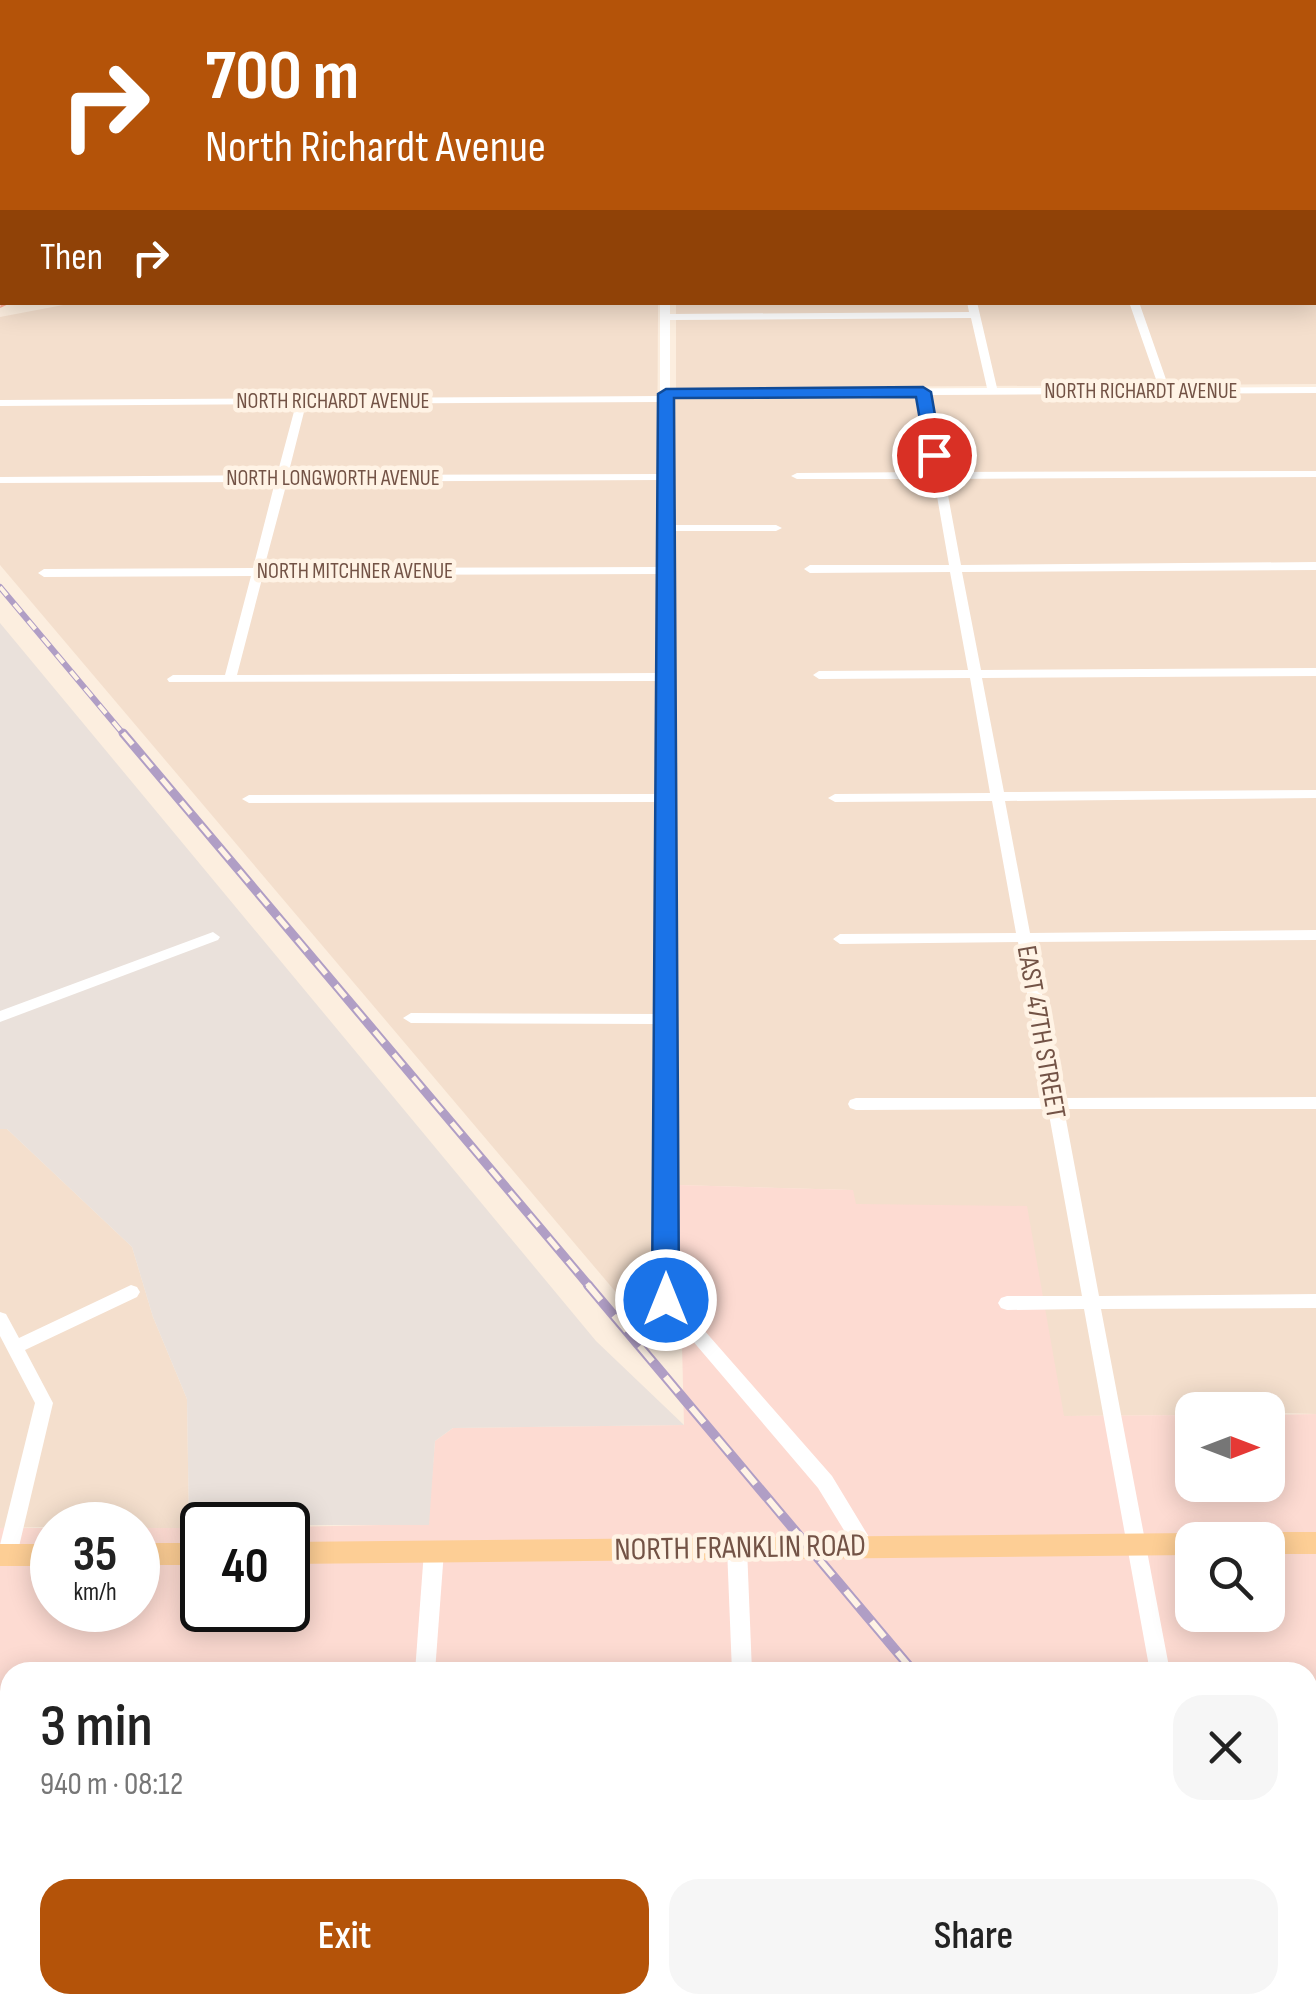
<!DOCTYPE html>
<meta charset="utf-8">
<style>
body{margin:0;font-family:"Sofia Sans Condensed",sans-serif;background:#f6f6f6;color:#222;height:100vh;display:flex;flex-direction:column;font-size:38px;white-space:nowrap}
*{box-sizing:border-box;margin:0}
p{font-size:32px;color:#767676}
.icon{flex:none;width:55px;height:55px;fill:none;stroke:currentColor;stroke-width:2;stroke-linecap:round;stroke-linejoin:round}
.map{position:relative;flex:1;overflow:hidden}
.details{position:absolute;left:0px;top:1662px;width:1318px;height:352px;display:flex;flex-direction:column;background:#fff;border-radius:30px 30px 0 0;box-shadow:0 5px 25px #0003}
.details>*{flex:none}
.guide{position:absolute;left:0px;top:0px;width:1318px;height:305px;box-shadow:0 5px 25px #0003;background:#b45309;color:#fff;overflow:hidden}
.needle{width:65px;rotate:90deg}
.fabs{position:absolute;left:1175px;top:1392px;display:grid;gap:20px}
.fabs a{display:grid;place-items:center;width:110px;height:110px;border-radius:20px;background:#fff;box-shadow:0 5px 25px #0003;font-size:50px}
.speed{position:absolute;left:30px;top:1502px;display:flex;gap:20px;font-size:50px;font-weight:700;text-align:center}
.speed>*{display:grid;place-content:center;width:130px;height:130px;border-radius:50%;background:#fff;box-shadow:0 5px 25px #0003;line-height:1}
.speed small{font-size:25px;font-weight:400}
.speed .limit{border:5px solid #111;border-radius:15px;background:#fff;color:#111}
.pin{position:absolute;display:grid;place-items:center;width:85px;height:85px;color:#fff;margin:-42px;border:5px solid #fff;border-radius:50%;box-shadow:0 2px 10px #0007}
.me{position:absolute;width:110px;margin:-55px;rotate:0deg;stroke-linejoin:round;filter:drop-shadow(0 0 8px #0008)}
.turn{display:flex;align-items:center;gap:35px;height:210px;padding:0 40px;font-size:45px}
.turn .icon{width:130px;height:130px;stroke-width:2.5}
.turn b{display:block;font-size:70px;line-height:85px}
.then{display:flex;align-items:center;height:95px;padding:0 40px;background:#0003;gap:20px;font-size:38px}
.round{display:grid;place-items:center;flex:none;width:105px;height:105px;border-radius:30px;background:#f6f6f6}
.head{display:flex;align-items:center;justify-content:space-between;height:170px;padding:0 40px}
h1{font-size:60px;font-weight:600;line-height:75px}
.cta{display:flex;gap:20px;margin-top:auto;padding:20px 40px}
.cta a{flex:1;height:115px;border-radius:30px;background:#b45309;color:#fff;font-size:40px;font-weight:600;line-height:115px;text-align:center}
.cta a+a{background:#f6f6f6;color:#222}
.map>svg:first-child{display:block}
</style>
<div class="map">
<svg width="1316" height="2013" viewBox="0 0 1316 2013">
<rect width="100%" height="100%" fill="#fceedf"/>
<g fill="#f4dfcd">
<path d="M1316 96V384L676 388V303L1315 302Z"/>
<path d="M79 302 658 303 653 1336 0 565V317Z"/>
<path d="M1316 392V1414L1192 1410V1415L1064 1416 855 1204 852 1190 678 1185 675 397Z"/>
<path d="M0 1129H7L132 1247 153 1317 187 1399 189 1528H138V1525L0 1528Z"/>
</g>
<path fill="#fddbd2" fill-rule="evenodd" d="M678 1185 853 1190 856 1204 1027 1206 1064 1416 1192 1415V1485H1268V1415L1316 1414V2013H0V1528H52V1610H138V1528H202V1610H288V1527L428 1524 435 1441 453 1428 684 1425ZM1192 1540H1268V1615H1192ZM10 1672H1308V2005H10Z"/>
<path fill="#eae1db" d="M0 623 596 1341 684 1425 453 1428 435 1441 429 1525H202L189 1528 187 1399 153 1317 132 1247 7 1129H0Z"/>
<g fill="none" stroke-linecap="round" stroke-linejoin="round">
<g fill="#fff" fill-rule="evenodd">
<path d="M0 0H7L0 6Z"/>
<path d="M334 0H342L340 2H334Z"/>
<path d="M664 0H905L906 1 664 2Z"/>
<path d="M1022 0H1030V2H1023Z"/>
<rect x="1315" y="87" width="1" height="5"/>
<rect x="1315" y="116" width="1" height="4"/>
<path d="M1315 224 1316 225V232H1315Z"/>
<path d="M660 302H670V314L969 312 967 302H977L997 388H1159L1129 302H1139L1169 388 1316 387V393L929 395 943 472 1316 471V477L945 479 961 565 1316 562V570L962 572 981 670 1316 668V676L982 678 1004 792 1316 790V798L1005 801 1030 933 1316 930V940L1032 942 1062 1098 1316 1097V1109H1064L1099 1296 1316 1294V1308L1101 1309 1170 1672H1150L1084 1309 1007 1310 1001 1308 998 1303 1001 1298 1007 1296H1082L1048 1109 856 1110 850 1108 848 1104 850 1100 856 1098H1046L1018 942 840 944 833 939 840 934 1016 933 992 801 835 802 828 798 835 794 990 793 970 678 819 679 813 675 819 671 968 670 950 572 810 573 804 569 810 565H949L934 479H797L791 476 797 473 932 472 918 395 670 396 671 525H776L782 528 776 531H671L675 1297 832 1476 875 1547 872 1553 865 1555 858 1553 818 1488 657 1299 658 1024 411 1023 403 1018 411 1013 658 1014 659 802 249 803 242 799 249 795 659 794V681L169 682 167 679 173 675H225L251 576 44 577 38 573 44 569 253 568 275 482 0 483V477L277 475 296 404 0 406V400L660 396ZM971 318 987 388 670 390V320ZM660 402V474L288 475 306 404ZM660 480 659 567 264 568 287 482ZM659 574V673L237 675 263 575Z"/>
<path d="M213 932 220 937 218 940 0 1022V1011Z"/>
<path d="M131 1285 137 1287 140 1292 137 1297 25 1350 53 1403 17 1555 14 1561 7 1563 0 1561V1545L35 1403 0 1336V1312L6 1314 19 1338Z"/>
<path d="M737 1540 744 1542 747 1548 752 1672H732L727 1548 730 1542Z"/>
<path d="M434 1543 441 1545 444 1551 435 1672H415L424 1551 427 1545Z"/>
<rect x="387" y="2005" width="22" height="8"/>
<rect x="744" y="2005" width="22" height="8"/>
<path d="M1208 2005H1230L1232 2013H1210Z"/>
</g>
<g fill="#fdce95" fill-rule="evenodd">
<path d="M1268 1532H1316V1554H1268V1540H1257L1259 1535Z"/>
<path d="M1192 1533 1203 1540H1192V1555L288 1564V1542Z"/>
<rect x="138" y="1543" width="64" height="22"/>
<rect x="0" y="1544" width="52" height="22"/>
</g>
<g fill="#f9a694" fill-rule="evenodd">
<rect x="1315" y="52" width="1" height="8"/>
<rect x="1315" y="74" width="1" height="8"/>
<path d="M2 298V302H13L0 308Z"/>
</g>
<g stroke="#b09ec5" stroke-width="6">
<path id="rail-far2" d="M0 587 125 736"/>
</g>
<g stroke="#b09ec5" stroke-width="9">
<path id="rail-far1" d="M123 733 590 1287"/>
</g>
<g stroke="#b09ec5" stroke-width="10">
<g id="rail">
<path d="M588 1285 914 1672"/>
<path d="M1195 2005 1202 2013"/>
</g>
</g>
<use href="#rail-far2" stroke="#fff3e5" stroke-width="4" stroke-dasharray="11" stroke-linecap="butt"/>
<use href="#rail-far1" stroke="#fff3e5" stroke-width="5" stroke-dasharray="15" stroke-linecap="butt"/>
<use href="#rail" stroke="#fff3e5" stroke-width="6" stroke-dasharray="20" stroke-linecap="butt"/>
</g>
<path fill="#1a73e8" stroke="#114b97" stroke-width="2.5" d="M923 387 931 392 942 455 934 460 926 455 916 397 674 398 679 1300 675 1307H656L652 1300 658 394 666 389Z"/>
<g text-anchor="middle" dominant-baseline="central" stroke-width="9" stroke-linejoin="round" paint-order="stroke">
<g font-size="22" fill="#735346" stroke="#fff3e5">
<text x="1141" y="391">NORTH RICHARDT AVENUE</text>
<text x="333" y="401">NORTH RICHARDT AVENUE</text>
<text x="333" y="478">NORTH LONGWORTH AVENUE</text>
<text x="355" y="571">NORTH MITCHNER AVENUE</text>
</g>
<g font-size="28" fill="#735346" stroke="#fff3e5">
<text transform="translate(1041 1032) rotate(80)">EAST 47TH STREET</text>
</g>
<g font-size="32" fill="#735346" stroke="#fff3e5">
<text transform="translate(740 1548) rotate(-1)">NORTH FRANKLIN ROAD</text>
</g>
</g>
</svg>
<div class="fabs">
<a><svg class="needle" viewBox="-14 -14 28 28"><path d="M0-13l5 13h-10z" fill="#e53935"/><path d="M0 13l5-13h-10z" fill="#767676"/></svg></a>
<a><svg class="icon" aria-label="search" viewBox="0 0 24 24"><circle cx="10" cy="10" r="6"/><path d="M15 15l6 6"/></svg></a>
</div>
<div class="speed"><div>35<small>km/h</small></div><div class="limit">40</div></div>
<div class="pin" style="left:934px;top:455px;background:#d93025"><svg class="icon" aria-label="arrive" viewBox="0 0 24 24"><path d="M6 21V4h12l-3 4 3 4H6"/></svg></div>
<svg class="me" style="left:666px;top:1300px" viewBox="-20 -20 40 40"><circle r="17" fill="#1a73e8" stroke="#fff" stroke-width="3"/><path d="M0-11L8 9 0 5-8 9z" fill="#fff"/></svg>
<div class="guide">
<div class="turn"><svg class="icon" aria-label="right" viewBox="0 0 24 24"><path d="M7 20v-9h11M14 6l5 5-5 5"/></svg><div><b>700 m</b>North Richardt Avenue</div></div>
<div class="then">Then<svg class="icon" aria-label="right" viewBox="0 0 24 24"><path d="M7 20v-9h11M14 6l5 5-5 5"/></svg></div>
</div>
<section class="details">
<div class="head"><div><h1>3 min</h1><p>940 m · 08:12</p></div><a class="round"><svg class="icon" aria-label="close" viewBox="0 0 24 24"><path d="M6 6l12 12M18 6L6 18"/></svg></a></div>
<div class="cta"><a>Exit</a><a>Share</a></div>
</section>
</div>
